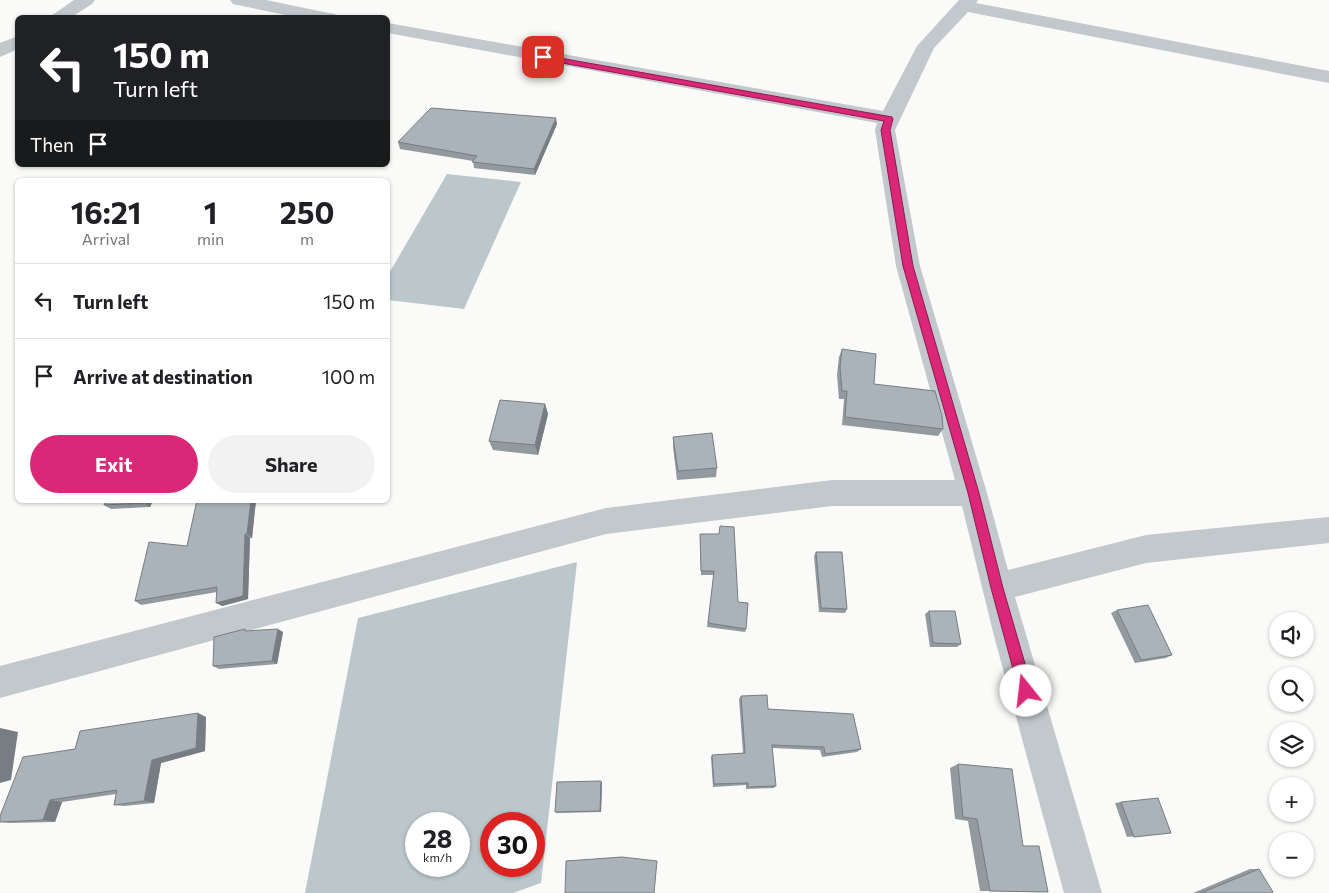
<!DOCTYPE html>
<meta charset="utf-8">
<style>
body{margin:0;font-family:Commissioner,sans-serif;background:#f2f2f2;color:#202124;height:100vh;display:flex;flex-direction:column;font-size:19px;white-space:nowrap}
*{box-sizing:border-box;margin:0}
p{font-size:16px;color:#757577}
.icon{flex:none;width:28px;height:28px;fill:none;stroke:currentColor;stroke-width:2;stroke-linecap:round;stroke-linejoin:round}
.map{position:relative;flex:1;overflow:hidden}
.side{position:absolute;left:15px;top:178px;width:375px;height:325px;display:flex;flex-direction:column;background:#fff;border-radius:8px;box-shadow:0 1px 4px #0004}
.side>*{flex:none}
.top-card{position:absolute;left:15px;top:15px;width:375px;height:152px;border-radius:8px;box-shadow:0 1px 4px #0004;background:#202124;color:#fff;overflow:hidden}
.fabs{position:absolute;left:1269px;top:612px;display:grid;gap:10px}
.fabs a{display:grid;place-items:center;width:45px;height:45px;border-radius:50%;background:#fff;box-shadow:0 1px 4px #0004;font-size:25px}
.speed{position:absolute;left:405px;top:812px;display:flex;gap:10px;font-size:25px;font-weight:700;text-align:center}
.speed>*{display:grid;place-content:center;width:65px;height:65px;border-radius:50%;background:#fff;box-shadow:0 1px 4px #0004;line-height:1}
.speed small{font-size:12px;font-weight:400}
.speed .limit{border:8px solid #d22;background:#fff;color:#111}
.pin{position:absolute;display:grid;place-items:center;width:42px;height:42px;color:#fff;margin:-21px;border-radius:10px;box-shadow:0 2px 8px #0006}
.me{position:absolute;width:55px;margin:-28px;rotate:344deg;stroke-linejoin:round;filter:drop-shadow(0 0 4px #0008)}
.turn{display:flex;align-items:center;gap:18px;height:105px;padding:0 15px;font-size:22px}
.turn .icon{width:65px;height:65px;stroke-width:2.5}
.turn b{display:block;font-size:35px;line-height:42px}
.then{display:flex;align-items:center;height:48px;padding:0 15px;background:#0003;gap:10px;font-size:19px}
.eta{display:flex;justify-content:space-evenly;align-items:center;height:85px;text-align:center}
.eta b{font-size:30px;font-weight:700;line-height:35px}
.cta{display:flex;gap:10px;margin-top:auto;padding:10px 15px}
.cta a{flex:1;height:58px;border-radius:30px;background:#db2777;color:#fff;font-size:20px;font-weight:700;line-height:58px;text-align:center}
.cta a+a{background:#f2f2f2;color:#202124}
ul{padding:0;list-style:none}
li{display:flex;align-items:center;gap:15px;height:75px;padding:0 15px;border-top:1px solid #e0e0e0}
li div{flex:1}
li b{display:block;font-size:19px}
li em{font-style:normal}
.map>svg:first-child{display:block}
</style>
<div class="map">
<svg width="1329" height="893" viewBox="0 0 1329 893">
<rect width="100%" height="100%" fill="#fafaf8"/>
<g fill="#bbc7cb" fill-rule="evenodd">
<path d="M447 174 521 182 464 309 388 300V275Z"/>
<path d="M577 562 541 883 513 893H305L358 618ZM416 824H459V866H416ZM491 824H534V866H491Z"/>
</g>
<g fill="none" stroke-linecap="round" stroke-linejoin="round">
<g fill="#c3c8cc" fill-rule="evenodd">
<path d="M74 0H95L92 4 70 18H48Z"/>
<path d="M230 0H266L329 13 335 14 338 18H300L233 4Z"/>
<path d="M959 0H978L976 3 1329 71V83L968 12 934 48 895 130 920 266 987 493 1008 570 1146 535 1329 517V543L1146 563 1015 597 1102 893H1064L994 636 962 506H832L606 534 0 698V666L606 508 832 480H955L896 266 875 130 877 123 388 33V23L883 111 917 46Z"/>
<path d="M18 36V49L0 57V43Z"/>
</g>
</g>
<g fill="#929a9f">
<path d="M557 124 535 175 474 168 473 161 400 149 398 142Z"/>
<path d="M842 349 874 384 943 429 938 436 842 425 844 399H839L837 375 839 357Z"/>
<path d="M545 404 548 414 538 455 493 450 489 441Z"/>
<path d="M673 437 717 468 716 477 677 480 673 447Z"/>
<path d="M106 500H153L150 507 111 509 104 505Z"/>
<path d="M197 500H256L252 538H250L248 599 222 606 217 592 141 605 135 601 187 546Z"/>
<path d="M700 534 738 602 746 629 745 632 707 627 714 575H701Z"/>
<path d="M816 552 847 609 845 613 819 612 814 556Z"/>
<path d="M1117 610 1172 655 1166 658 1135 663 1111 613Z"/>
<path d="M929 611 961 644 957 647H930L925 614Z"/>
<path d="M248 631 283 632 277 664 219 669 213 666Z"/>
<path d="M741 696 768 709 861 749 857 752 822 757 820 750 772 748 776 786 774 788 746 789V785L713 787 711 758 712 755 743 753 739 699Z"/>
<path d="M206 717 205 751 161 763 154 803 124 806 114 805 116 794 62 802 55 822 10 823 0 822 75 749Z"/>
<path d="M958 764 1023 846 1048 892 980 891 968 821 955 819 950 768Z"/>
<path d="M602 783 601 812 557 813 555 812Z"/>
<path d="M1121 802 1171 833 1127 837 1115 803Z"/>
<path d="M1250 869H1259L1271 893H1193Z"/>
</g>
<g fill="#777d82">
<path d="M556 118 557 124 535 175 534 169Z"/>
<path d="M545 404 548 414 538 455 535 445Z"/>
<path d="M145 500H153L150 507 144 503Z"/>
<path d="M251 500H256L252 538 247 534Z"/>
<path d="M245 534 250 538 248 599 222 606 216 603Z"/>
<path d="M278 629 283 632 277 664 272 661Z"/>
<path d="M198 713 206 717 205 751 161 763 154 803 144 801 152 760Z"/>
<path d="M0 728 18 732 11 780 0 783Z"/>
<path d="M601 781 602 783 601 812 600 811Z"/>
<path d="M50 800 62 802 55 822 43 820Z"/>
</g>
<g fill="#aab3b9" stroke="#777d82">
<path d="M431 108 556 118 534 169 472 162 477 156 398 142Z"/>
<path d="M842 349 876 354 874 384 935 391 942 416 943 429 845 417 847 391H842L840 367Z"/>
<path d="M500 400 545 404 535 445 489 441Z"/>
<path d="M712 433 717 468 678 471 673 437Z"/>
<path d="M106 500H145L144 503 104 505Z"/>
<path d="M197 500H251L247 534H245L243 596 216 603 217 587 135 601 149 542 187 546Z"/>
<path d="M720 526 734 527 738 602 748 603 746 629 708 623 714 571H701L700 534H719Z"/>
<path d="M816 552H842L847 609 821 608Z"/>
<path d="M1148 605 1172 655 1141 660 1117 610Z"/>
<path d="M929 611H955L961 644 933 643Z"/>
<path d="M245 629V631L278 629 272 661 213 666 214 637Z"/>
<path d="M767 695 768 709 853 714 861 749 825 754 824 747 772 745 776 786 748 787V783L714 784 712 755 745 753 741 696Z"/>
<path d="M198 713 196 748 152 760 144 801 114 805 117 790 50 800 43 820 0 822V816L23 757 75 749 80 731Z"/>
<path d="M958 764 1012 769 1023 846H1039L1048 892 990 891 977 819 963 817Z"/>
<path d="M601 781 600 811 555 812 557 782Z"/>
<path d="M1158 798 1171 833 1134 837 1121 802Z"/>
<path d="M622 857 657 861 654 893H565L566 861Z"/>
<path d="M1259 869 1273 892 1271 893H1201Z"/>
</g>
<path fill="#db2777" stroke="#8e194d" d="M543 55 892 117 893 119 890 130 913 266 979 493 1003 588 1033 691 1031 696 1026 698 1021 696 1019 691 991 588 968 493 903 266 881 130 884 121 540 59 539 57Z"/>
</svg>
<div class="fabs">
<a><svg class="icon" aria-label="sound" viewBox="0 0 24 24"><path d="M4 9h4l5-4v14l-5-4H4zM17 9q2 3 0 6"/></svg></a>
<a><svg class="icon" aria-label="search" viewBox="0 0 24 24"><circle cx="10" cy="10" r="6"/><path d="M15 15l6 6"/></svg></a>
<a><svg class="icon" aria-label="layers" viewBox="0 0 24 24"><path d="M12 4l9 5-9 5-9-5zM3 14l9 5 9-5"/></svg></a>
<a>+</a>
<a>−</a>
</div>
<div class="speed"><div>28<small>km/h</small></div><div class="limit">30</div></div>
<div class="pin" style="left:543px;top:57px;background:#d93025"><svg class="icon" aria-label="arrive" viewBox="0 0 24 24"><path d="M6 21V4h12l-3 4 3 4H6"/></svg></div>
<svg class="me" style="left:1026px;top:691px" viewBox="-20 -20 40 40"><circle r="19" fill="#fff"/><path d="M0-13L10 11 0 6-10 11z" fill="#db2777"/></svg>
<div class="top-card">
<div class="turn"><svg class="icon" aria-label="left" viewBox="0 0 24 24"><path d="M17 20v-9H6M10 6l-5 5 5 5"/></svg><div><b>150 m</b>Turn left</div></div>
<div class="then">Then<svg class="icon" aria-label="arrive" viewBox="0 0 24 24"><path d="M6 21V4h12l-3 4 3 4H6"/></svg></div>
</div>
<section class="side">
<div class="eta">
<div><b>16:21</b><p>Arrival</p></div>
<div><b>1</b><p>min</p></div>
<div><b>250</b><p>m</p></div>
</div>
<ul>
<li><svg class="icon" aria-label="left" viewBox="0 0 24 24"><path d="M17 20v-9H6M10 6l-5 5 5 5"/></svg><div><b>Turn left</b></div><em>150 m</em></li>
<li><svg class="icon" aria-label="arrive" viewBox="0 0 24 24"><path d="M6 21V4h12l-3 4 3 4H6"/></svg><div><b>Arrive at destination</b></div><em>100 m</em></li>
</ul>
<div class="cta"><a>Exit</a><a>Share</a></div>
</section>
</div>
